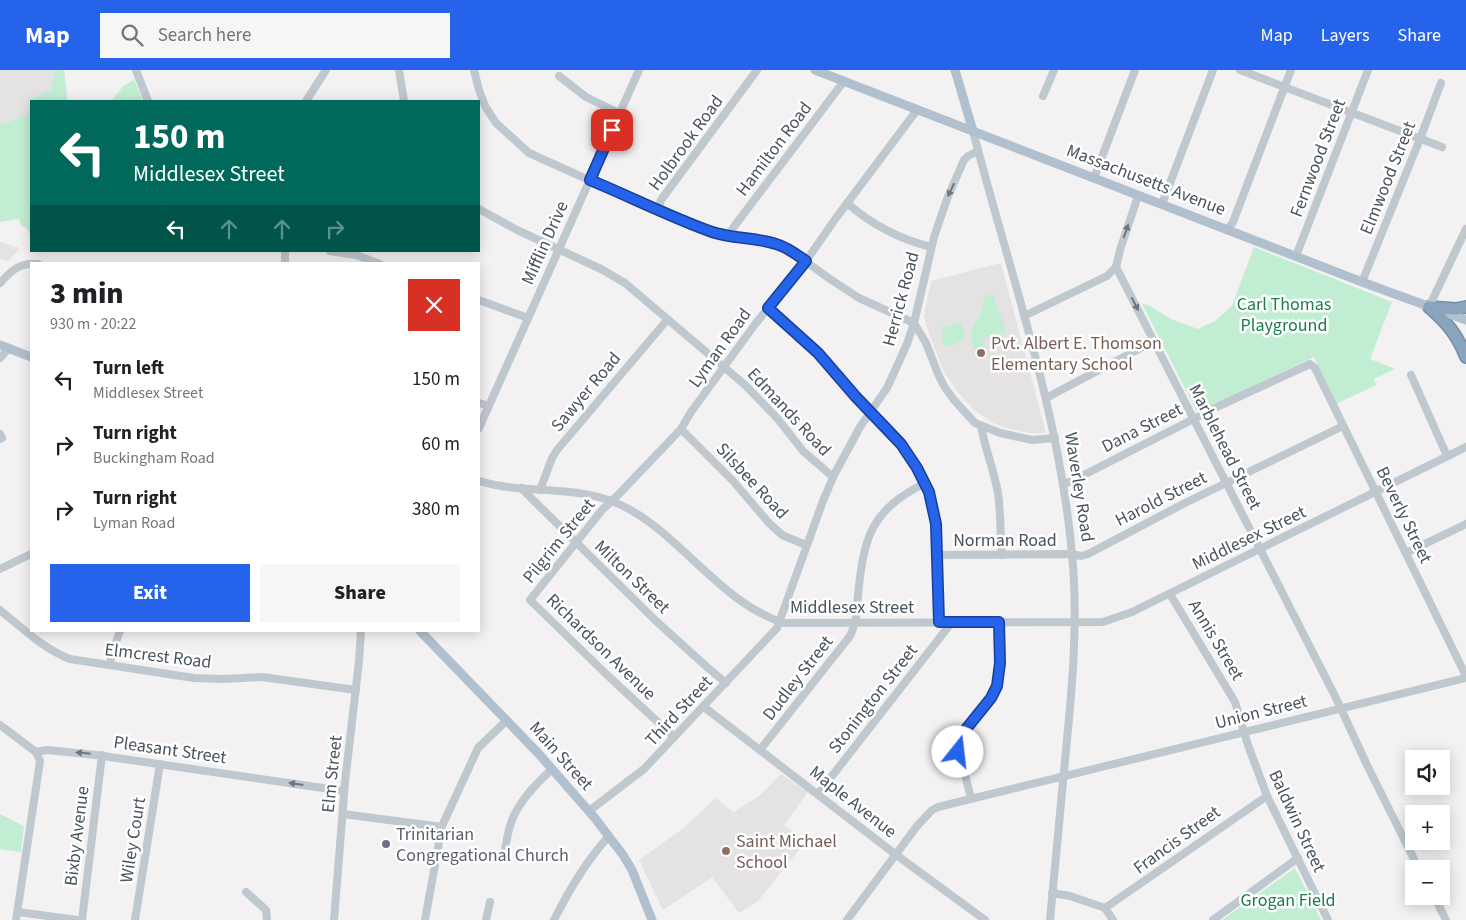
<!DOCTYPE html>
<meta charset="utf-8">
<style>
body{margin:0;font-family:"Source Sans 3",sans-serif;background:#f6f6f6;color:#202124;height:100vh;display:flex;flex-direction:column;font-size:19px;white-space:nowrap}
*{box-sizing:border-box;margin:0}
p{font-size:16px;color:#757577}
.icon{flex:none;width:28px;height:28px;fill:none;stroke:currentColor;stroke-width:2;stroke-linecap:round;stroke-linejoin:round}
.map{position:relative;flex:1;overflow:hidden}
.sheet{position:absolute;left:30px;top:192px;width:450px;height:370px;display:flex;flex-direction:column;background:#fff;border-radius:0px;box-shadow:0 2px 12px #0003}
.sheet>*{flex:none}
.top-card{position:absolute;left:30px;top:30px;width:450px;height:152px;border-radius:0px;box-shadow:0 2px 12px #0003;background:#00695c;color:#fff;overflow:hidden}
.controls{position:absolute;left:1405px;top:680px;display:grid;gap:10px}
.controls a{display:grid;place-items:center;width:45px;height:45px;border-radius:0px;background:#fff;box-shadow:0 2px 12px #0003;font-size:25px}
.pin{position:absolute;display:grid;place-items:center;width:42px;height:42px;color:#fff;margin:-21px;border-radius:10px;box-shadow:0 2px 8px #0006}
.me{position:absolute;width:55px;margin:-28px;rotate:16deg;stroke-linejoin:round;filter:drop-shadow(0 0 4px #0008)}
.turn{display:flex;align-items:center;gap:18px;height:105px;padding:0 20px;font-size:22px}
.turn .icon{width:65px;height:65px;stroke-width:2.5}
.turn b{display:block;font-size:35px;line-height:42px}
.lanes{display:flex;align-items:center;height:48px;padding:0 20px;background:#0003;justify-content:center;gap:25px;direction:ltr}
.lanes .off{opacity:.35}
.round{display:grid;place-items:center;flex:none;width:52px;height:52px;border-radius:0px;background:#f6f6f6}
.summary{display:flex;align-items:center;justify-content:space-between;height:85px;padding:0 20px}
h1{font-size:30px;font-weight:800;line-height:38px}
.action{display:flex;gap:10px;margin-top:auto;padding:10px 20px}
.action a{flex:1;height:58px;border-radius:0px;background:#2563eb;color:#fff;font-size:20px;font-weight:800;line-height:58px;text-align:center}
.action a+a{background:#f6f6f6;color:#202124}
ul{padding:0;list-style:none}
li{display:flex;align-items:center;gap:15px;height:65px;padding:0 20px}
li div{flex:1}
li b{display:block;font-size:19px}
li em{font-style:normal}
header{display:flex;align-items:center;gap:30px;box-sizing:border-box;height:70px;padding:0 25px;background:#2563eb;color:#fff}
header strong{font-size:24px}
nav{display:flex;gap:28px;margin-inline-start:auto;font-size:18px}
.search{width:350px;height:45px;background:#f6f6f6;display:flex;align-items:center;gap:12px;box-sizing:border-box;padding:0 18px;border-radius:0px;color:#757577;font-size:19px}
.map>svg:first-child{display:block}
</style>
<header>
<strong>Map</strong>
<div class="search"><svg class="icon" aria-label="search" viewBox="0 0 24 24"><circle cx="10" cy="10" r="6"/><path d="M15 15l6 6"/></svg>Search here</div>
<nav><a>Map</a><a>Layers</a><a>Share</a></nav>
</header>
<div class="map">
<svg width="1466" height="850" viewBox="0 0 1466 850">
<rect width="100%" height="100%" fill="#f3f1f1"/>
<g fill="#e4e2e3">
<path d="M0 0H63L68 31H31V145L0 136Z"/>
<path d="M0 172 20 178 8 191 0 189Z"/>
<path d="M1001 193 1046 363H1029L1006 358 991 352 972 338 956 320 943 300 926 255 924 246 931 211Z"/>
<path d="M781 704 808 722 784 755 806 771 758 831 739 843 712 807 663 840 639 790 685 757 715 728 734 742 762 724Z"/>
</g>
<g fill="#c1eed2">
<path d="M55 0H64L67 31 31 32 29 29 51 20Z"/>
<path d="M134 10 143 31H112L123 16Z"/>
<path d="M31 43V169L28 159 21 155 19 149 0 152V53L5 54Z"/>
<path d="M1254 177 1392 232 1370 289 1395 299 1374 309 1376 315 1336 334 1314 287 1197 342 1142 234 1148 235 1171 249 1198 259 1215 251 1232 236Z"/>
<path d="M993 224 1006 262 983 268 985 278 980 277 974 281 971 265 973 257 984 237 983 226Z"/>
<path d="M961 253 963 260H965V267C958 273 953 277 943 276L942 257Z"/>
<path d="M0 744 24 756 21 782 0 779Z"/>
<path d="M1295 798 1321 850H1222Z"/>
</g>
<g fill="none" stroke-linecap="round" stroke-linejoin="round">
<g stroke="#758fa9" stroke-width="14">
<g id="highway">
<path d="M1429 237C1447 253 1457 264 1466 287"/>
<path d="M1429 237 1456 239 1466 237"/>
</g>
</g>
<g stroke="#bfc8cf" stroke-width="8">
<path d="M136 0 148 31"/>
<path d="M399 0 404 31"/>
<path d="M474 0 479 20 485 36 496 53 529 83 640 133 687 153 727 166 775 173 791 181 830 209 859 228 914 253 926 273 938 304 944 316 954 330 975 353 1000 363 1032 370 1055 368"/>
<path d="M1240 0 1442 77"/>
<path d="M559 6 586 27 619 43"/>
<path d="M1043 26 1054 0"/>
<path d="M306 31 326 0"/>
<path d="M973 61C1009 201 1059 339 1072 484 1079 557 1071 629 1064 701 1059 751 1055 801 1050 850"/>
<path d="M1094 108 1135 0"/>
<path d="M1138 126 1120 180 1116 197 1335 626 1367 695 1419 799"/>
<path d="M847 133C872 155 899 169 931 177"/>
<path d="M1162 134 1213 0"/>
<path d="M479 139 517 160 601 199 625 213 745 315 777 348 803 381 833 407"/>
<path d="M658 140 661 130 757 0"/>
<path d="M1228 159 1233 152 1291 0"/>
<path d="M730 166 733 158 844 11"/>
<path d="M285 181V194"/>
<path d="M330 181 356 185 380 194"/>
<path d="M1296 186 1368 0"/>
<path d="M1362 212 1420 69 1441 13"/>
<path d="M0 213C12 200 20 192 38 194"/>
<path d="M479 230 528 248"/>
<path d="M1429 237 1466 159"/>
<path d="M768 238 817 283 856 327 901 374 917 398 929 422 936 454 939 552"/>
<path d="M1024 246 1107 206 1116 197"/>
<path d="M0 288 9 278"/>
<path d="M1411 305 1447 386"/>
<path d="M1046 328 1154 271"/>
<path d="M479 333 489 336"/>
<path d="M981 356C985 379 994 400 998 423 1001 444 1000 465 1002 485"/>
<path d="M479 358 639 0"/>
<path d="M681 359 733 411 769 453 782 465 806 475"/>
<path d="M0 364 2 368 0 369"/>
<path d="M479 411C525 425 576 414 621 435 680 463 720 533 784 553L1103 552 1132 542 1466 377"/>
<path d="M1063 413 1070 412 1221 335 1310 294 1315 298 1466 606"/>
<path d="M521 418 655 550 708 598 726 613"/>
<path d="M540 420 552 388 557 380 667 250"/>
<path d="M1406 483 1466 454"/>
<path d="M937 485 1072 484 1081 486 1088 484 1185 433 1343 356"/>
<path d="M0 499 31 484"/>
<path d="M1170 524 1235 632 1248 675 1267 726 1328 850"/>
<path d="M0 540C22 558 44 579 70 589L194 608 223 609 262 607 356 620"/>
<path d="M110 595 112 583 120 561"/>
<path d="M704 637 895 784 985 850"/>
<path d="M0 655 36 682 40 691 16 850"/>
<path d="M674 667 605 603 530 530 602 440 618 425 681 359 691 342 756 253 806 191 836 148 917 40"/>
<path d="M760 680 850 566C858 549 856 543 858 525 864 467 870 441 925 413"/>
<path d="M36 682 47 680 96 685 344 721"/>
<path d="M818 724 952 552"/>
<path d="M971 728 957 674C961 657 982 643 991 628 1005 606 999 576 999 552"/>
<path d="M589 741 644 699 777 558 823 431 834 405 860 357 887 318 907 274 914 253 934 167 947 129 964 90 968 86 978 81"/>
<path d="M343 744 442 757"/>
<path d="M503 788C506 777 507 764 511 753 518 732 536 714 552 699"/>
<path d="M246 822 266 840 267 850"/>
<path d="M1052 823 1070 826 1105 838 1113 850"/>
<path d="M1434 826 1446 850"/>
<path d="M1105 838 1267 726"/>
<path d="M18 842 77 850"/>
<path d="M82 850 102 685"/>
<path d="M135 850 160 694"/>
<path d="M334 850 345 712 359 591 361 561"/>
<path d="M425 850 442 756 478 678 507 650"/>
<path d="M486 850 490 832"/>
<path d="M554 850C569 820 586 791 609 766"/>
<path d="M847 850 917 756 932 740 938 737 1466 608"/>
<path d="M1213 850 1298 788"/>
</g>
<g stroke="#b1c0ce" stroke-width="9">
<path d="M815 0 1362 212 1466 250"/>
<path d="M955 0 973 61"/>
<path d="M0 275 31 287"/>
<path d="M420 561 538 683 594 747 623 785 632 800 652 850"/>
</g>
<use href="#highway" stroke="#8aa4bd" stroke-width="11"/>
</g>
<defs><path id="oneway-solid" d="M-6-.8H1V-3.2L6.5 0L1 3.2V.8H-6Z" transform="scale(1.25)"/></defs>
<g fill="#6c7780">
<use href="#oneway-solid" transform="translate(951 120) rotate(115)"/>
<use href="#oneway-solid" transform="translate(1126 161) rotate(-71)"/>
<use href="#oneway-solid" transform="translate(1135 234) rotate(63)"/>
<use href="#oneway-solid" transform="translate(83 683) rotate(-174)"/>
<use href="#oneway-solid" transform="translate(296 714) rotate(-172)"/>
</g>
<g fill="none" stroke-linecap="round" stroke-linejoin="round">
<g stroke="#184099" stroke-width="12">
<path id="route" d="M612 60 590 110C631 127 670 147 712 162 733 169 755 167 776 174 787 177 796 184 806 191L768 238 818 283 856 327 901 374 917 398 929 422 936 454 939 552H999L1000 593 997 616 991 628 958 669V682"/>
</g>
<use href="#route" stroke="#2563eb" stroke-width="9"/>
</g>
<g fill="#8d6e63" stroke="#fff" stroke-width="2">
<circle cx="981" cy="283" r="5"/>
<circle cx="726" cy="781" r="5"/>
</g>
<circle fill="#6b7280" stroke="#fff" stroke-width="2" cx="386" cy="774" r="5"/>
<g text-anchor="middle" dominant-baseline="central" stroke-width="5" stroke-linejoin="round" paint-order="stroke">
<g font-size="18" fill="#49545e" stroke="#fff">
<text transform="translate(686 73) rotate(-54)">Holbrook Road</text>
<text transform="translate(774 79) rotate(-53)">Hamilton Road</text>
<text transform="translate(1318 88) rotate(-69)">Fernwood Street</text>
<text transform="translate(1388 108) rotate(-68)">Elmwood Street</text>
<text transform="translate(1146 110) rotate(21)">Massachusetts Avenue</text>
<text transform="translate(545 173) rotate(-66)">Mifflin Drive</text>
<text transform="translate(901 229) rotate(-75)">Herrick Road</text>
<text transform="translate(720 278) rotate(-54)">Lyman Road</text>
<text transform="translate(586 322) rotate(-50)">Sawyer Road</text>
<text transform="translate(789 342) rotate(47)">Edmands Road</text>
<text transform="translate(1142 358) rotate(-27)">Dana Street</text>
<text transform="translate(1225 377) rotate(63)">Marblehead Street</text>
<text transform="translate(752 411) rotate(47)">Silsbee Road</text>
<text transform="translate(1079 417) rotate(81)">Waverley Road</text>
<text transform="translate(1161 429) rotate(-27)">Harold Street</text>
<text transform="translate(1404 445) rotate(64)">Beverly Street</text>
<text transform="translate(1249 468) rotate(-26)">Middlesex Street</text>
<text x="1005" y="470">Norman Road</text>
<text transform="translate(559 471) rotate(-51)">Pilgrim Street</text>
<text transform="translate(632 507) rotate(44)">Milton Street</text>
<text x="852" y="537">Middlesex Street</text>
<text transform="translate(1216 570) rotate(59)">Annis Street</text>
<text transform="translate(601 577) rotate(44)">Richardson Avenue</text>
<text transform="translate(158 586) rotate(7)">Elmcrest Road</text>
<text transform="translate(798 608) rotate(-52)">Dudley Street</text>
<text transform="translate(873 629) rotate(-52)">Stonington Street</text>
<text transform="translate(679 641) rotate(-47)">Third Street</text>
<text transform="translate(1261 642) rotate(-14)">Union Street</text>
<text transform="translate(170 680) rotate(8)">Pleasant Street</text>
<text transform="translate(561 686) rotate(48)">Main Street</text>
<text transform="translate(332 704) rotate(-84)">Elm Street</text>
<text transform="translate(853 732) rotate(38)">Maple Avenue</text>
<text transform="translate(1297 751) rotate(65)">Baldwin Street</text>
<text transform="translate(77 766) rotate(-83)">Bixby Avenue</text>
<text transform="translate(133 770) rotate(-81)">Wiley Court</text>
<text transform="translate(1177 770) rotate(-36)">Francis Street</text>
</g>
<g font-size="18" fill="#1a7e4a" stroke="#fff">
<text x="1284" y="234">Carl Thomas<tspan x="1284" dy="21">Playground</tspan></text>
<text x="1288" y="830">Grogan Field</text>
</g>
<g font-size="18" fill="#785e54" stroke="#fff" text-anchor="start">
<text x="991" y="273">Pvt. Albert E. Thomson<tspan x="991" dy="21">Elementary School</tspan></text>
<text x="736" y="771">Saint Michael<tspan x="736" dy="21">School</tspan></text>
</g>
<g font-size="18" fill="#5b616d" stroke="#fff" text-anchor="start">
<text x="396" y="764">Trinitarian<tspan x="396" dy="21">Congregational Church</tspan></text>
</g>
</g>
</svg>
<div class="controls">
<a><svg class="icon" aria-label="sound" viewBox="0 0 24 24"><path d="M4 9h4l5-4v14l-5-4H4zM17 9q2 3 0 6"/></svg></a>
<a>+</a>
<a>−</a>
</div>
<div class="pin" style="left:612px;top:60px;background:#d93025"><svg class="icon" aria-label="arrive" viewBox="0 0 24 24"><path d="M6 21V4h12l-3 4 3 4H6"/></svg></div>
<svg class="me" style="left:958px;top:682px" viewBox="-20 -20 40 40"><circle r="19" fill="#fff"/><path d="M0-13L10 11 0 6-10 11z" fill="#2563eb"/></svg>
<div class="top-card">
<div class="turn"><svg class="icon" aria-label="left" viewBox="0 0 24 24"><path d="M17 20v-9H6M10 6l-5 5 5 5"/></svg><div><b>150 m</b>Middlesex Street</div></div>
<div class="lanes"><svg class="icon" aria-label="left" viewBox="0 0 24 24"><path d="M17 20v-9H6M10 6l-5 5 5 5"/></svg><svg class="icon off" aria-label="ahead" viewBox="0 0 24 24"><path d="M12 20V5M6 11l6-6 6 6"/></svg><svg class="icon off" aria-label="ahead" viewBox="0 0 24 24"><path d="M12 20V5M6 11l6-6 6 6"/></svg><svg class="icon off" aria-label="right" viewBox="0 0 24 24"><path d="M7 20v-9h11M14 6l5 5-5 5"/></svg></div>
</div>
<section class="sheet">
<div class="summary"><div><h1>3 min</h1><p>930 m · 20:22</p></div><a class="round" style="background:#d93025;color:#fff"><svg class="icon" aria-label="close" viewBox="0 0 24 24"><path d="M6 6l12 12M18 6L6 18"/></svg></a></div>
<ul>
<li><svg class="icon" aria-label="left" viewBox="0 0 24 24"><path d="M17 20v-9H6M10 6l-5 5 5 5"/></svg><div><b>Turn left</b><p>Middlesex Street</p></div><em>150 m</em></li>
<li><svg class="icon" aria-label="right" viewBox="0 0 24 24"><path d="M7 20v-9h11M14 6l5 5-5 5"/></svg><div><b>Turn right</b><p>Buckingham Road</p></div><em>60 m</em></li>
<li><svg class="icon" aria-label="right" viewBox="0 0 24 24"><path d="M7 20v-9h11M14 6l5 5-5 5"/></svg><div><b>Turn right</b><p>Lyman Road</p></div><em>380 m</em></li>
</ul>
<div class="action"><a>Exit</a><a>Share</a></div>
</section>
</div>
